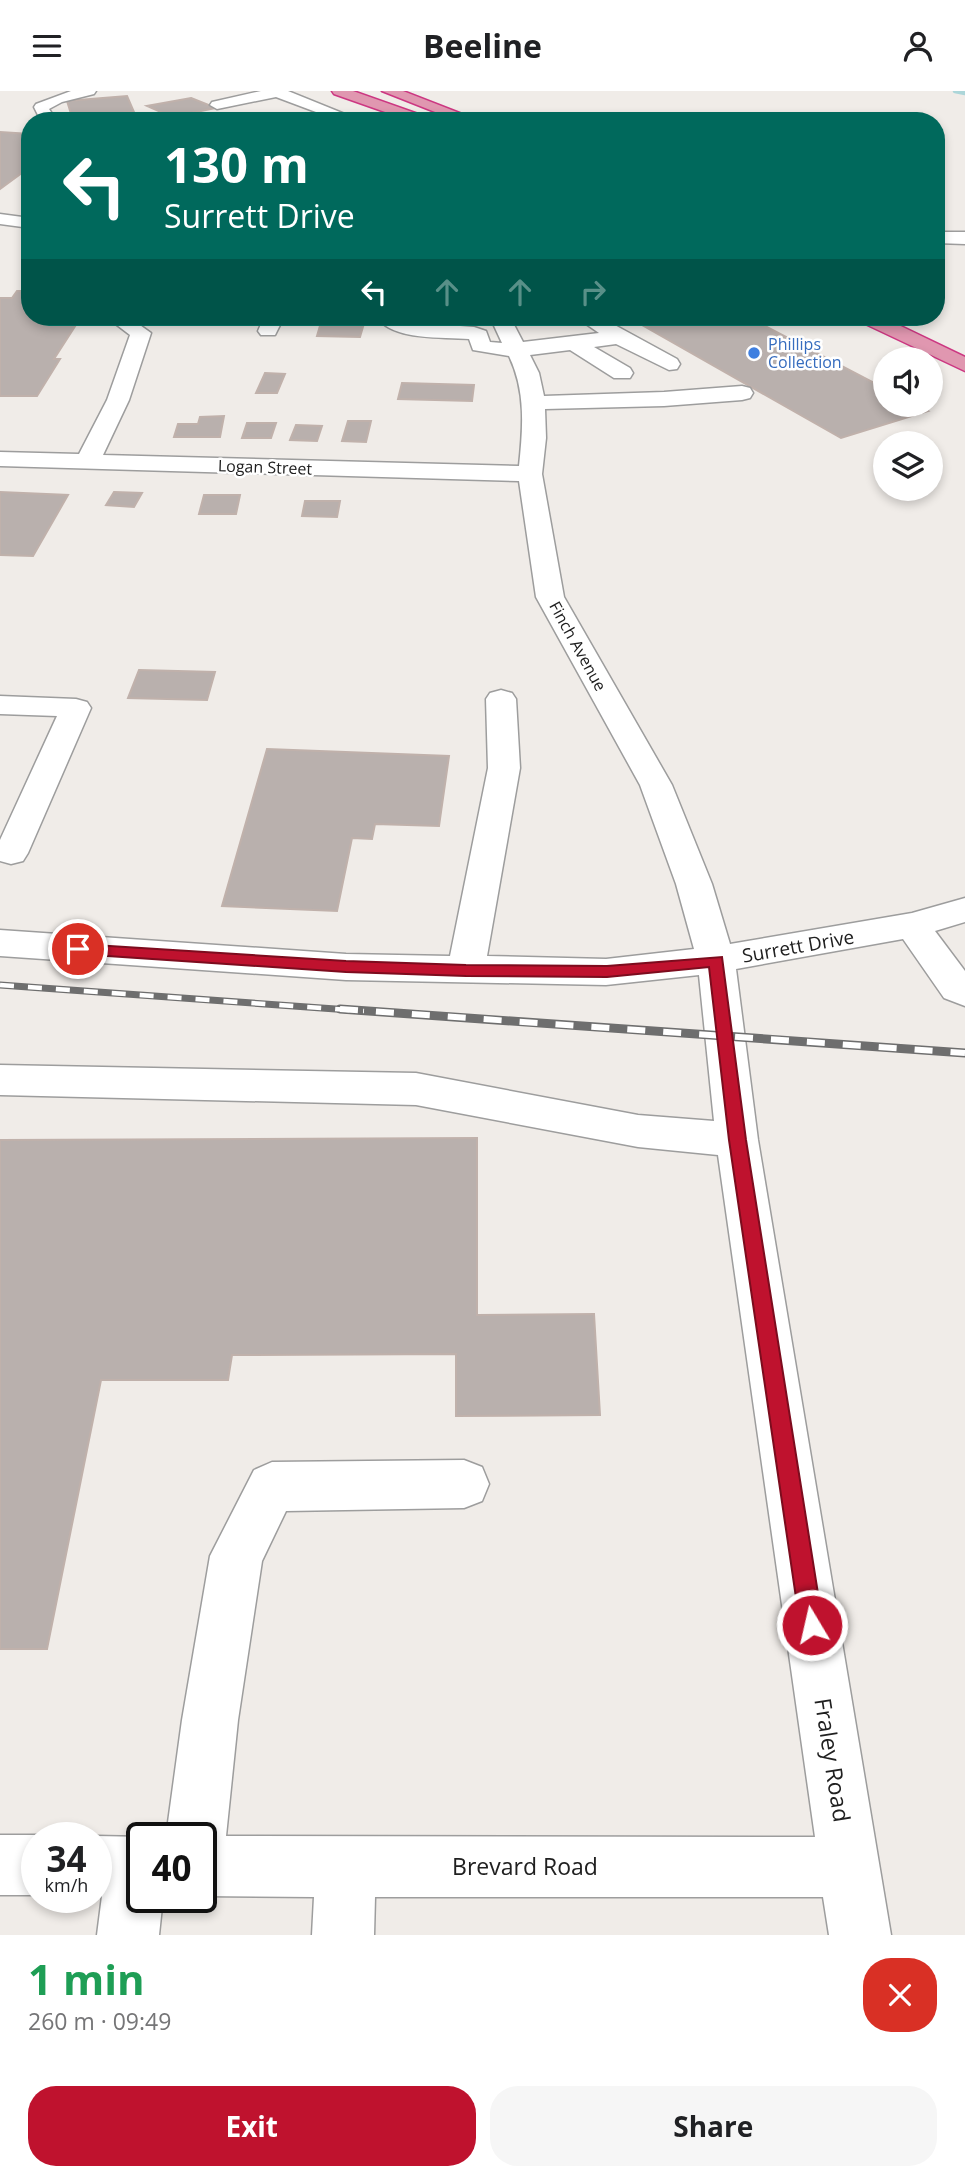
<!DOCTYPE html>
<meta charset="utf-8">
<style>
:root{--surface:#fff;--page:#f6f6f6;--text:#202124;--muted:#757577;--accent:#bf122e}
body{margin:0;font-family:"Open Sans",sans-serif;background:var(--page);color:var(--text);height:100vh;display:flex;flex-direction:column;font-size:26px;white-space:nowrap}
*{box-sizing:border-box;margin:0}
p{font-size:23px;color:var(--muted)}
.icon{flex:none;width:38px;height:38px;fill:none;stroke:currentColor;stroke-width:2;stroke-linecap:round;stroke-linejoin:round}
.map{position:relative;height:1844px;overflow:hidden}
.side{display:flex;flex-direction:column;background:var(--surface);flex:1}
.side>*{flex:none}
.hud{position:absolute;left:21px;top:21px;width:924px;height:214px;border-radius:28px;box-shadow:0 4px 10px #0003;background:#00695c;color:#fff;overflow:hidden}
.tools{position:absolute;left:873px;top:256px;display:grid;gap:14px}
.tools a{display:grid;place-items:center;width:70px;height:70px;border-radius:50%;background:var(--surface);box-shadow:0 4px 10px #0003;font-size:35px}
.speed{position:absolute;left:21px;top:1731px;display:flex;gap:14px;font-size:35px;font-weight:700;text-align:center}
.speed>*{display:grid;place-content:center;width:91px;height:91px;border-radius:50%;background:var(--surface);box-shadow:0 4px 10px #0003;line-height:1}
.speed small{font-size:18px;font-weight:400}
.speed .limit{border:4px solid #111;border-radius:10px;background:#fff;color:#111}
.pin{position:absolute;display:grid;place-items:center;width:60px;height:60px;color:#fff;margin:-30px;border:4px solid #fff;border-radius:50%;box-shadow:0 2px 7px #0007}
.me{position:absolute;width:77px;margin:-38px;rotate:351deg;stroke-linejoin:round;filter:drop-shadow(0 0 5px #0008)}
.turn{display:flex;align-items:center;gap:24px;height:147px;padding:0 28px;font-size:32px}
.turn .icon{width:91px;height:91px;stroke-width:2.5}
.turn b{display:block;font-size:49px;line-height:60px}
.lanes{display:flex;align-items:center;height:66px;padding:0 28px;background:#0003;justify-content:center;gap:35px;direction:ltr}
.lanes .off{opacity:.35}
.round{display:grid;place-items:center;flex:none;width:74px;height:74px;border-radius:28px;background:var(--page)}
.summary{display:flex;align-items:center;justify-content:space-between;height:119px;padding:0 28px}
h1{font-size:42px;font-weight:700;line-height:52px;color:#1e9e55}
.primary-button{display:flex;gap:14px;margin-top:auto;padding:14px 28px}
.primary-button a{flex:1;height:80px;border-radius:28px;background:var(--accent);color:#fff;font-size:28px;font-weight:700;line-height:80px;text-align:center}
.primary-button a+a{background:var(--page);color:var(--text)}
header{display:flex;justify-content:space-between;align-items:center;height:91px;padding:0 28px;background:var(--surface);font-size:32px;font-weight:700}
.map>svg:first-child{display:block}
</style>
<header><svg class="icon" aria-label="menu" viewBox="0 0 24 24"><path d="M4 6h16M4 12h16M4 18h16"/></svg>Beeline<svg class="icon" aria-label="person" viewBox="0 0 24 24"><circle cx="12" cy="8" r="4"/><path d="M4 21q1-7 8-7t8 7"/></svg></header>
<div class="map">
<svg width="965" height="1844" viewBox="0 0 965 1844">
<rect width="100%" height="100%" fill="#f0ece8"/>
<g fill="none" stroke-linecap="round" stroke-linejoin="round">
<path stroke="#acd6d9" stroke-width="4.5" d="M955,0L965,2"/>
</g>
<path fill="#b9b0ad" stroke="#c0b1ab" stroke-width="2" d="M127,5L134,21L72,26L67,10Z
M191,7L216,17L172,26L147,15Z
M0,41L30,43V76L0,98Z
M17,200H30V226H81L54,268H60L37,305H0V207H12Z
M628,226H748L886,298V313H915L928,320L841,347Z
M322,228L365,229L360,246L317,245Z
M265,282L285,283L277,302H256Z
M402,292L474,294L472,310L398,308Z
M224,325L220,346H174L178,333H198L200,326Z
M348,330H371L366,351L342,350Z
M247,332H276L271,347H242Z
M296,334L322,335L317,350L290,349Z
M0,401L68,404L33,465L0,464Z
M114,401L142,402L134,416L106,414Z
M204,404H240L236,423H199Z
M305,410H340L337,426L302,425Z
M139,579L215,581L207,609L128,607Z
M267,658L449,665L439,735L375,733L372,748L352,747L337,820L222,815Z
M477,1047V1224L594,1223L600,1324L456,1325V1263L232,1264L228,1289H101L47,1558H0V1049Z"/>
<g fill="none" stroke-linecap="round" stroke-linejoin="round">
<g stroke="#9d9d9d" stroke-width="3">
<path id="minor" d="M71,0H96L94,3L62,11L49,18L57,30H41L34,16L36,13Z
M261,0H288L362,30H340L276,6L217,18L210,14L212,11Z
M0,123L30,127V137L0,133Z
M936,141H965V153L936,152Z
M119,226L130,227L151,242L129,309L103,364L519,375C523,337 526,300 509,265L473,259L469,248C444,246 392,250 377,226H401L418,232L474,236L486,240L490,251L502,252L490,226H510L523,251L599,242L576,226H600L677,268L680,273L677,278L669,279L616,253L594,256L630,277L633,282L630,287H614L570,259L530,264L539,282L544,305L664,301L742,295L750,297L753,302L750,307L742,309L664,315L545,318L546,347L542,383L564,506L672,694L712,793L730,853L912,822L965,807V831L935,840L965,880V915L944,907L903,848L736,878L758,1049L891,1844H829L823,1806H375L374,1844H312L314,1806L201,1805V1746H166L182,1629L210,1465L254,1379L272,1371L464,1369L482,1376L489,1393L482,1410L464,1417L286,1420L262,1470L238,1629L226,1745L815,1746L718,1064L638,1056L416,1014L0,1004V974L416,982L638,1024L714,1030L699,884L606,894L346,889L0,865V839L346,863L450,865L488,677L486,608L490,602L501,599L512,602L516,608L520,677L487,865L606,868L694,858L676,793L640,694L536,506L519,390L0,375V361L79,363L107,309L130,244L113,231Z
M264,226H284L275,244H261L258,240Z
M0,605L76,608L87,611L91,617L28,762L23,770L11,773L0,770V749L57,625L0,623Z
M0,1744H37L44,1746H37V1804H0Z
M96,1745L146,1746H142V1806H163L159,1844H97L102,1805H96V1746H92Z"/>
</g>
<g stroke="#cc3782" stroke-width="3">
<path id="highway" d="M332,0H353L418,23L421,26L418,29H408L334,3Z
M382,0H403L480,30H458Z
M856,226H882L965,266V280L859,230Z"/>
</g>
<use href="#minor" fill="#fff" fill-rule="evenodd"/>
<use href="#highway" fill="#e097b0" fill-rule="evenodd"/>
<g stroke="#6e6e6e" stroke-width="7">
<path id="rail-far1" d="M0,894L364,920"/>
</g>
<g stroke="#6e6e6e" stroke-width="9">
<path id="rail" d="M340,918L965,962"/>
</g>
<use href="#rail-far1" stroke="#fff" stroke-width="4.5" stroke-dasharray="14" stroke-linecap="butt"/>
<use href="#rail" stroke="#fff" stroke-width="6" stroke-dasharray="18" stroke-linecap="butt"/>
</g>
<path fill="#bf122e" stroke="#7c0c1e" stroke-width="2" d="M78,853L346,870L466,874L607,875L722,866L746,1049L823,1534L820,1541L812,1545L804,1541L800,1534L729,1049L709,876L607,886L466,885L346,881L78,863L70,858Z"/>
<circle fill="#3f7fe0" stroke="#fff" stroke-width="2.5" cx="754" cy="262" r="7"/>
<g text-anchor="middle" stroke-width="5" stroke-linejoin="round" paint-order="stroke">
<g font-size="16" fill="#366cbe" stroke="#fff" text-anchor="start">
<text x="768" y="259">Phillips<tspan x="768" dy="18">Collection</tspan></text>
</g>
<g font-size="16" fill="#202020" stroke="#fff">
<text transform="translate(265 376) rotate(2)" y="6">Logan Street</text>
<text transform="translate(578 555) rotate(61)" y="6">Finch Avenue</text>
</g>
<g font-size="19" fill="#202020" stroke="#fff">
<text transform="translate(798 855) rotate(-10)" y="7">Surrett Drive</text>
</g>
<g font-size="23" fill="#202020" stroke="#fff">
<text transform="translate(832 1669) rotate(81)" y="8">Fraley Road</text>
<text x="525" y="1784">Brevard Road</text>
</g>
</g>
</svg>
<div class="tools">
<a><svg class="icon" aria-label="sound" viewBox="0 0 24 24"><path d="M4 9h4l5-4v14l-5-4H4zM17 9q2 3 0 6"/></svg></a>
<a><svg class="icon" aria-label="layers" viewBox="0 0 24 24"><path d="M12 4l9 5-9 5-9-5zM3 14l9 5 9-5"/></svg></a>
</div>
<div class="speed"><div>34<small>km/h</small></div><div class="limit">40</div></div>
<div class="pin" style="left:78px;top:858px;background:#d93025"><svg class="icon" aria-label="arrive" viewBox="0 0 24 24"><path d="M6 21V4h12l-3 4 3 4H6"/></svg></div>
<svg class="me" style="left:812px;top:1534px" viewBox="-20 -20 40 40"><circle r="17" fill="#bf122e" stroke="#fff" stroke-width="3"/><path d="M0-11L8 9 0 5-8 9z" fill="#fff"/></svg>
<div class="hud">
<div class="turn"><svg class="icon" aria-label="left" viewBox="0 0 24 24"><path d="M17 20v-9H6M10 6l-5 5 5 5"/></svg><div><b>130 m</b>Surrett Drive</div></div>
<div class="lanes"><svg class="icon" aria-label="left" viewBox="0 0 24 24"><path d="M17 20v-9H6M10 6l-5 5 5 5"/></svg><svg class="icon off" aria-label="ahead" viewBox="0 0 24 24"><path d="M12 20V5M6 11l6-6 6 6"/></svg><svg class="icon off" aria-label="ahead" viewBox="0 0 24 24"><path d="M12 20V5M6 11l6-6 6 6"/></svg><svg class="icon off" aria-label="right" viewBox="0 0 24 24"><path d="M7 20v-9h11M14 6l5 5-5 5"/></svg></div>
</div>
</div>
<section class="side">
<div class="summary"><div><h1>1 min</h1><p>260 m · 09:49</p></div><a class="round" style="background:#d93025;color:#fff"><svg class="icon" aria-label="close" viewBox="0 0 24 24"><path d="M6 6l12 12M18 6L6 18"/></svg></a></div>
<div class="primary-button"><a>Exit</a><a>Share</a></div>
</section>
